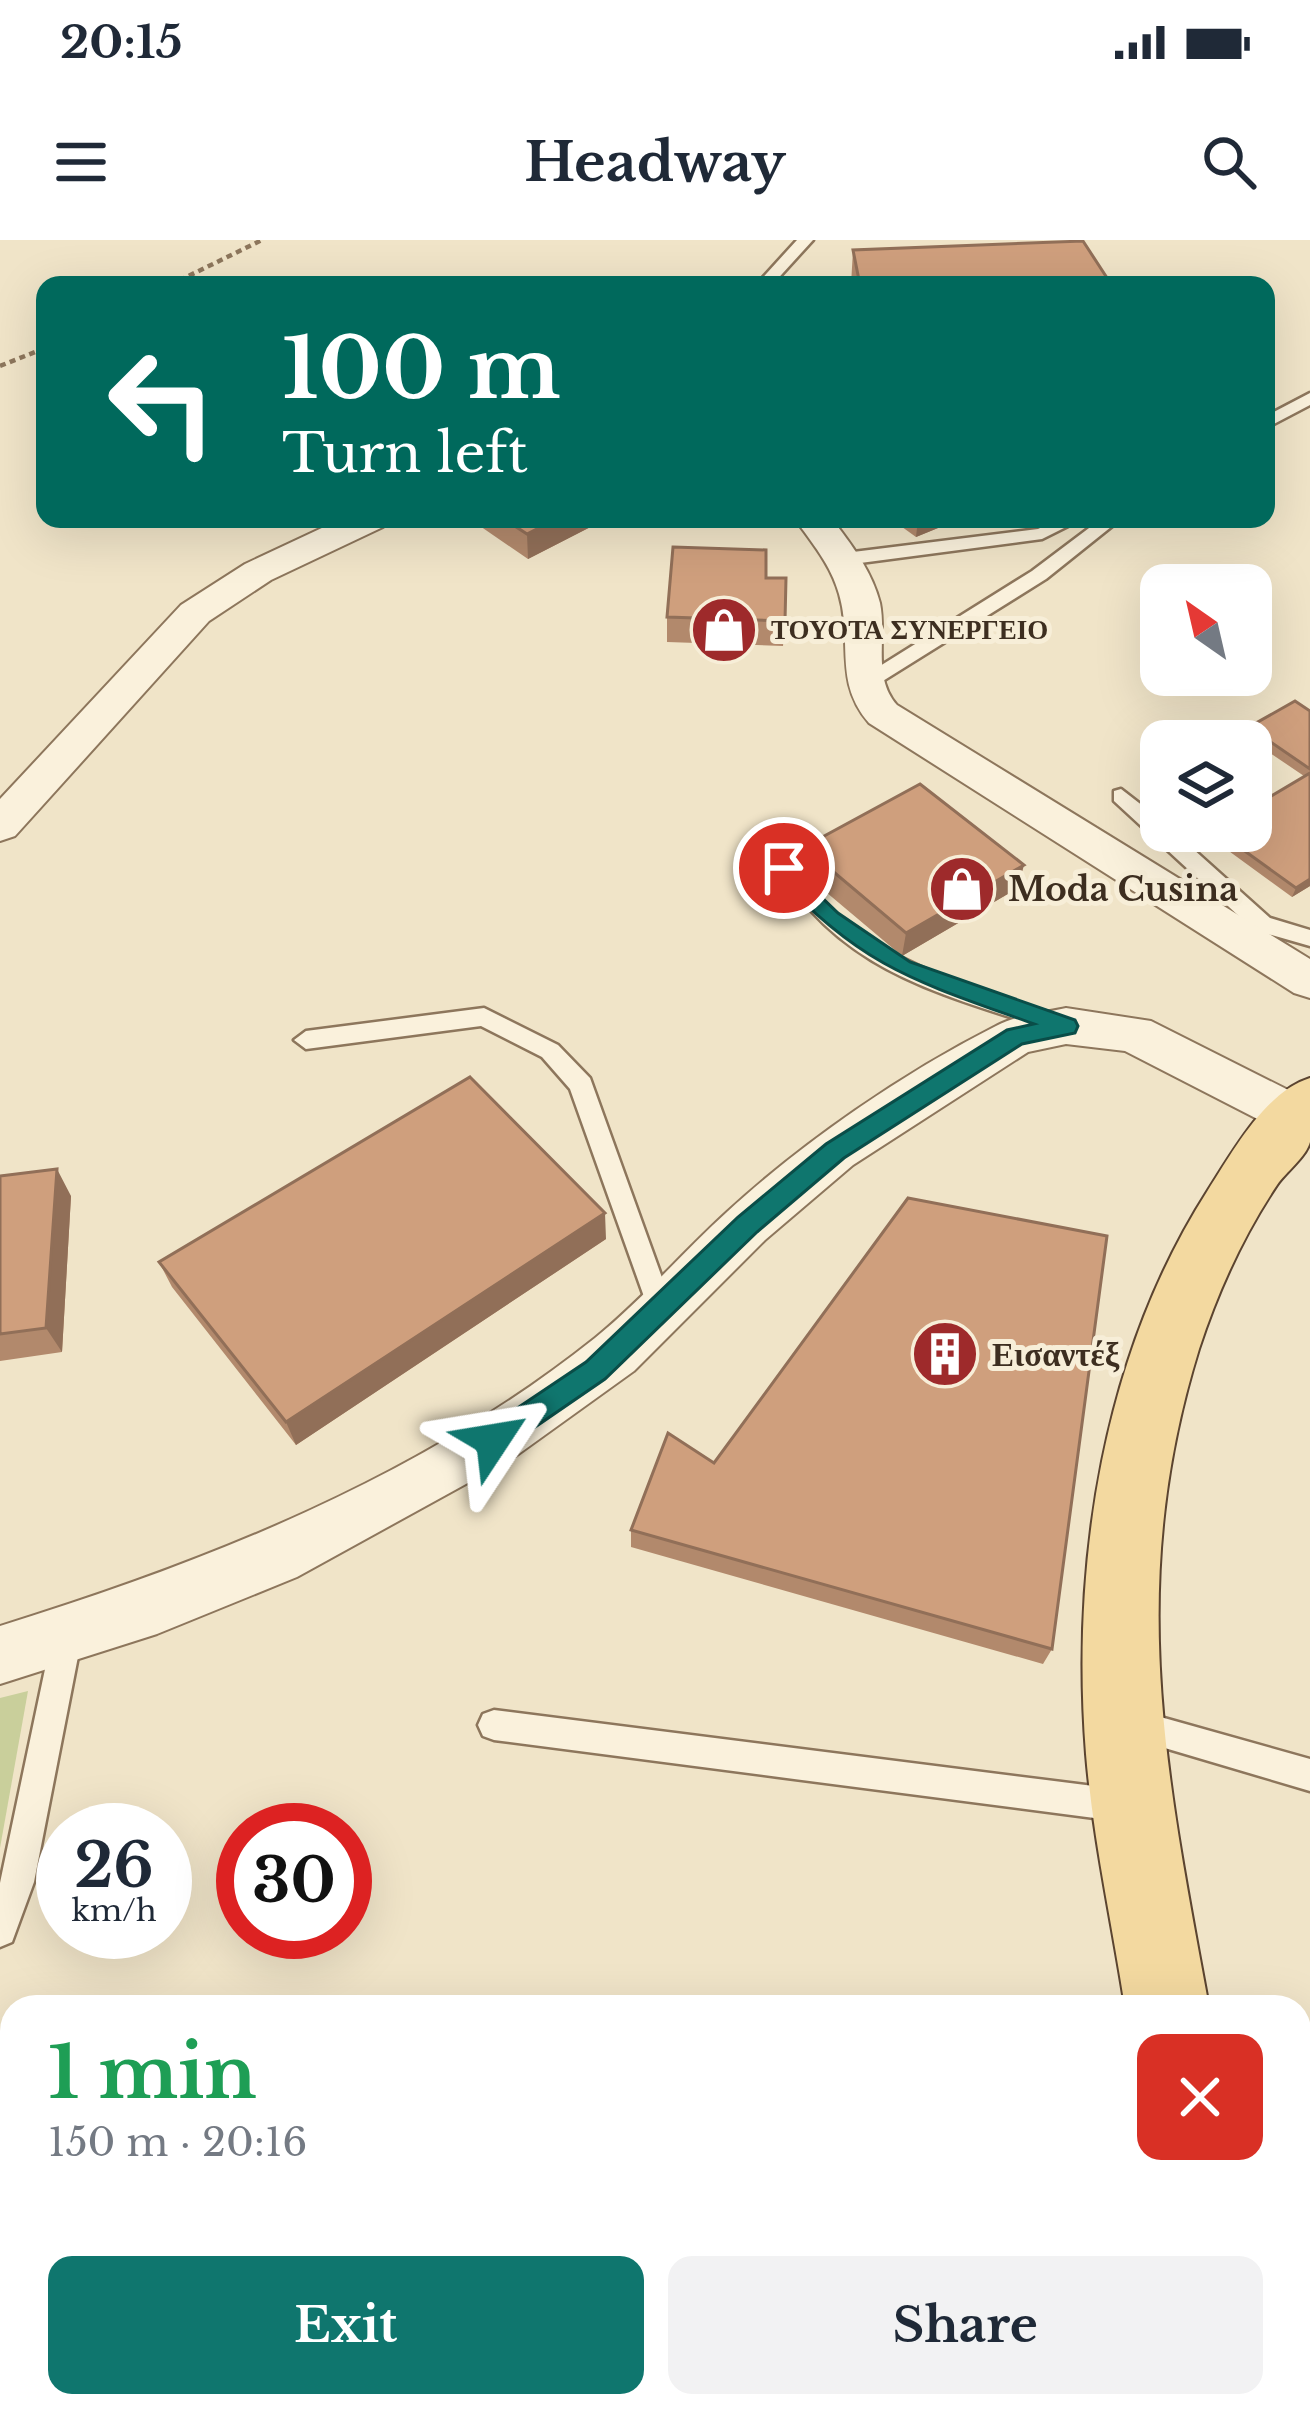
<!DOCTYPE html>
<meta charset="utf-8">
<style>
:root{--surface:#fff;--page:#f2f2f3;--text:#1f2937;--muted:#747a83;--accent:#0f766e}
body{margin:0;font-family:"Libre Baskerville",serif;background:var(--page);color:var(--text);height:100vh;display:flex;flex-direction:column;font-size:45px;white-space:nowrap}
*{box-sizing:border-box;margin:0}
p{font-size:39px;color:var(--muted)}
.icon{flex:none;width:66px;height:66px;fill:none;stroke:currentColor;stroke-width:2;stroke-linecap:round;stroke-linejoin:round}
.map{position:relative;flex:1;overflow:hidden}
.drawer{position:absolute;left:0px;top:1755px;width:1311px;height:423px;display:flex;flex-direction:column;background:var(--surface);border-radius:36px 36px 0 0;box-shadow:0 12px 48px #0002}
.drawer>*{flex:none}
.hud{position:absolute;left:36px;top:36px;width:1239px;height:252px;border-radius:24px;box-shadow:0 12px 48px #0002;background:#00695c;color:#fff;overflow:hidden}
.needle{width:78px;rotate:326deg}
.tools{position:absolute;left:1140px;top:324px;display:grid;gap:24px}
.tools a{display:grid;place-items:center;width:132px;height:132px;border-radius:24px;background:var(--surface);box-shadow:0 12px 48px #0002;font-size:60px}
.speed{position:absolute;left:36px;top:1563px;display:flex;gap:24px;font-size:60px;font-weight:700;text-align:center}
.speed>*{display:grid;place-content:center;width:156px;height:156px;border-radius:50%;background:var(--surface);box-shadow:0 12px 48px #0002;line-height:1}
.speed small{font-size:30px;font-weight:400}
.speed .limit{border:18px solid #d22;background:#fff;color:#111}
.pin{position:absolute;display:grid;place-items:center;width:102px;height:102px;color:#fff;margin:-51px;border:6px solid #fff;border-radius:50%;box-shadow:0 3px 12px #0007}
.me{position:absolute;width:132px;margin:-66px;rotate:57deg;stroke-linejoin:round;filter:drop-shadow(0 0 9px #0008)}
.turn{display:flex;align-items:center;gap:42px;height:252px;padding:0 48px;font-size:54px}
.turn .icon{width:156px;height:156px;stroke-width:2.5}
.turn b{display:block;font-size:84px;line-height:102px}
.round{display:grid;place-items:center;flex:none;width:126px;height:126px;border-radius:24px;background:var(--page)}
.summary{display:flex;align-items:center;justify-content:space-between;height:204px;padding:0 48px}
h1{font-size:72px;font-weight:700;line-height:90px;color:#1e9e55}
.cta{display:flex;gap:24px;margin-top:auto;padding:24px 48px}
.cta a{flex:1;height:138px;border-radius:24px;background:var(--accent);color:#fff;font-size:48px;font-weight:700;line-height:138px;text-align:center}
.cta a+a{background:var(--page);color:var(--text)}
.status{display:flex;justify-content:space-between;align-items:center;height:84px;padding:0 60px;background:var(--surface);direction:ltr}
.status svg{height:33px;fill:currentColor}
header{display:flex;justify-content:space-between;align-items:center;height:156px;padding:0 48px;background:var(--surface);font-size:54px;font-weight:700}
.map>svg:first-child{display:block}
</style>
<div class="status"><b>20:15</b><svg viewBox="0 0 49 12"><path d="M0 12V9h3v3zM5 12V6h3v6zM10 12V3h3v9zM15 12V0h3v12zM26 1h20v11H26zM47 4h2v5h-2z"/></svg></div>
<header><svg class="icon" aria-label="menu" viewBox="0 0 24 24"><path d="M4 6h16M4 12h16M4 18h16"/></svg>Headway<svg class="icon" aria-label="search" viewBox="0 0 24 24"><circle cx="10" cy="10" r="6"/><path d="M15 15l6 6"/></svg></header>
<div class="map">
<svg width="1310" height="2177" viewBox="0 0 1310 2177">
<rect width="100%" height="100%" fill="#f0e4c8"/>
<path fill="#c9cf9b" d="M28,1451L0,1608V1458Z"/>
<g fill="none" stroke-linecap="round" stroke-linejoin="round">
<g stroke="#8d765c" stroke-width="5">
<path id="service" d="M797,0H813L772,45H756Z
M1310,153V165L1266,188V176Z
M1059,279H1082L1042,299L845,325L836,319L845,313L1038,289Z
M1101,279H1121L1046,339L870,449H856V441L1032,331Z
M1121,549L1161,580V591H1173L1270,678L1310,690V706L1254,690L1114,561V551Z
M773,588L781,590C788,603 793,619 801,632C856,720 979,749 1070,779L1074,785L1070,791H1054C927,750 822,726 762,595Z
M484,768L558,805L590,838L674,1071L670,1079H652L570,849L542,817L481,786L306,809L294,800L306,791Z
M67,1382L78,1386L82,1396L34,1642L12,1702L0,1707V1643L52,1396L56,1386Z
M1132,1469L1310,1519V1551L1121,1495L1116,1484L1121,1473Z
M494,1470L1125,1550L1136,1555L1141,1566L1136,1577L1125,1582L494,1500L483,1496L478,1485L483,1474Z
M1310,1995V2033L1299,2035V1997Z"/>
</g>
<g stroke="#8d765c" stroke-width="4">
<path id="minor" d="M341,279H388L383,287L271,340L209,381L15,596L0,601V559L181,365L245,324Z
M795,279H832C851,304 872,331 880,363C887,397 872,437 897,465L1310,719V758L1294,753L869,483C833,441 853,402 839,354C831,325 812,303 795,279Z
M1066,768L1151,781L1310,861V891L1296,895L1279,890L1125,811L1066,804L1028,812L853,925L765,1000L634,1131L513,1218L297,1337L157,1394L0,1444V1386C210,1321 421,1237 595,1098C642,1060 682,1013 727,972C803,902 903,833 996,786C1016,775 1043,773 1066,768Z"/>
</g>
<g stroke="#5b4430" stroke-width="4">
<path id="primary" d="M1310,838C1310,857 1310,884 1310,902C1306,917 1286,932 1277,945C1243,996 1218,1051 1199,1109C1126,1344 1166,1534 1209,1767H1125C1112,1683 1093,1599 1086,1514C1071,1322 1103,1114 1208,950C1233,911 1265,852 1310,838Z
M1186,2166H1280L1283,2177H1187Z"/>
</g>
<path stroke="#8d765c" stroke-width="4.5" stroke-dasharray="6 4.5" stroke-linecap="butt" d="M170,45L262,0
M0,126L45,108"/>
<use href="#service" fill="#faf1dc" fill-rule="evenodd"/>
<use href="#minor" fill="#faf1dc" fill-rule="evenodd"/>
<use href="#primary" fill="#f3d9a0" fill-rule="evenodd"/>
</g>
<path fill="#b2896c" d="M853,10L1111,44L851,45Z
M477,279H606L528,319L477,284Z
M891,279H960L916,297Z
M766,338L785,381L783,406L667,402V377Z
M1310,471V646L1292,657L1211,598L1214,591H1251L1304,536L1245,496L1249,487Z
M804,607L1018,648L902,716L801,631Z
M0,936L71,956L62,1112L0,1121Z
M606,999L296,1205L172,1047L159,1022Z
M631,1290L1052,1409L1043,1424L631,1307Z"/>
<path fill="#916f58" d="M556,279H606L528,319L527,294Z
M918,279H960L916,297Z
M1024,625L1018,648L902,716L906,693Z
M1310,639V646L1292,657L1296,648Z
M57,929L71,956L62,1112L46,1088Z
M605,973L606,999L296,1205L286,1182Z"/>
<path fill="#cf9f7d" stroke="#916f58" stroke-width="3" d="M1083,1L1111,44L860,45L853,10Z
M504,279H556L527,294Z
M673,307L766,310V338H786L785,381L667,377Z
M1295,461L1310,471V529L1249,487Z
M1310,533V639L1296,648L1217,591H1251V568Z
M920,544L1024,625L906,693L804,607Z
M470,837L605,973L286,1182L159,1022Z
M57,929L46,1088L0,1094V936Z
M908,958L1107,996L1052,1409L631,1290L668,1193L714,1223Z
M199,2166H744L743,2177H196Z"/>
<path fill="#0f766e" stroke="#0a4d48" stroke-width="3" d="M784,621L838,673L910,722L1075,780L1078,786L1075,793L1022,804L844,918L757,992L605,1139L503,1209H483V1191L586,1122L738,977L826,904L1007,790L1034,784C918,742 862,728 776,634L772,628Z"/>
<defs>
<g id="shop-disc" transform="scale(3.45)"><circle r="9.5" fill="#9e2a2b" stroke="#f7eed8"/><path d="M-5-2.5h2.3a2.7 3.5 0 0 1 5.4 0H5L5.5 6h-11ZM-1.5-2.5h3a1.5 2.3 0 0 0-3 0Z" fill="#fff"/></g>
<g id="building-disc" transform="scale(3.45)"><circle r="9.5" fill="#9e2a2b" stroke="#f7eed8"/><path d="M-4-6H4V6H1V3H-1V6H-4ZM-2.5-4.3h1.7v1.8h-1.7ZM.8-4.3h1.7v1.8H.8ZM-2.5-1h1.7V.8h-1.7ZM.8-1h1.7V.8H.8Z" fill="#fff"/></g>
</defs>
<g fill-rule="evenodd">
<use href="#shop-disc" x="724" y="390"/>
<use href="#shop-disc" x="962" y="649"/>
<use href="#building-disc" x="945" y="1114"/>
</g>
<g text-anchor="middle" stroke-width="10" stroke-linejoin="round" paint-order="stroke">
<g font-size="27" font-weight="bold" fill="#3d2e20" stroke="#f7eed8" text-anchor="start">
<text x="771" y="399">ΤΟΥΟΤΑ ΣΥΝΕΡΓΕΙΟ</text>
</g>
<g font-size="33" font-weight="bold" fill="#3d2e20" stroke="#f7eed8" text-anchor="start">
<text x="1008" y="661">Moda Cusina</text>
<text x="992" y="1126">Εισαντέξ</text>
</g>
</g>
</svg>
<div class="tools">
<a><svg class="needle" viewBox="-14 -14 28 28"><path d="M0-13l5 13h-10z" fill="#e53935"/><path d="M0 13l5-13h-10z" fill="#747a83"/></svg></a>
<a><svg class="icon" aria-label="layers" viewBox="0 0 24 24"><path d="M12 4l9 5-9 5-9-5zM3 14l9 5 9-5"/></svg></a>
</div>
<div class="speed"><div>26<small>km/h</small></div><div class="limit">30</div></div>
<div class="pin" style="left:784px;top:628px;background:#d93025"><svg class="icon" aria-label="arrive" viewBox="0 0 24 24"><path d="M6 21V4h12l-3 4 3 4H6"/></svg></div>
<svg class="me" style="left:493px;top:1200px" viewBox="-20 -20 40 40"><path d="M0-17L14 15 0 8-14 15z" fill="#0f766e" stroke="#fff" stroke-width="4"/></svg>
<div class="hud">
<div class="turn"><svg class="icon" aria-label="left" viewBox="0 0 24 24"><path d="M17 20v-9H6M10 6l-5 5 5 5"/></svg><div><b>100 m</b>Turn left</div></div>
</div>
<section class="drawer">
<div class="summary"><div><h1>1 min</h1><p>150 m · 20:16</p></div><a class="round" style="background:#d93025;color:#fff"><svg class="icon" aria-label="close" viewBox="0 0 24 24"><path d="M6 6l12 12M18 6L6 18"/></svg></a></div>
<div class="cta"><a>Exit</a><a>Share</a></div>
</section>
</div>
